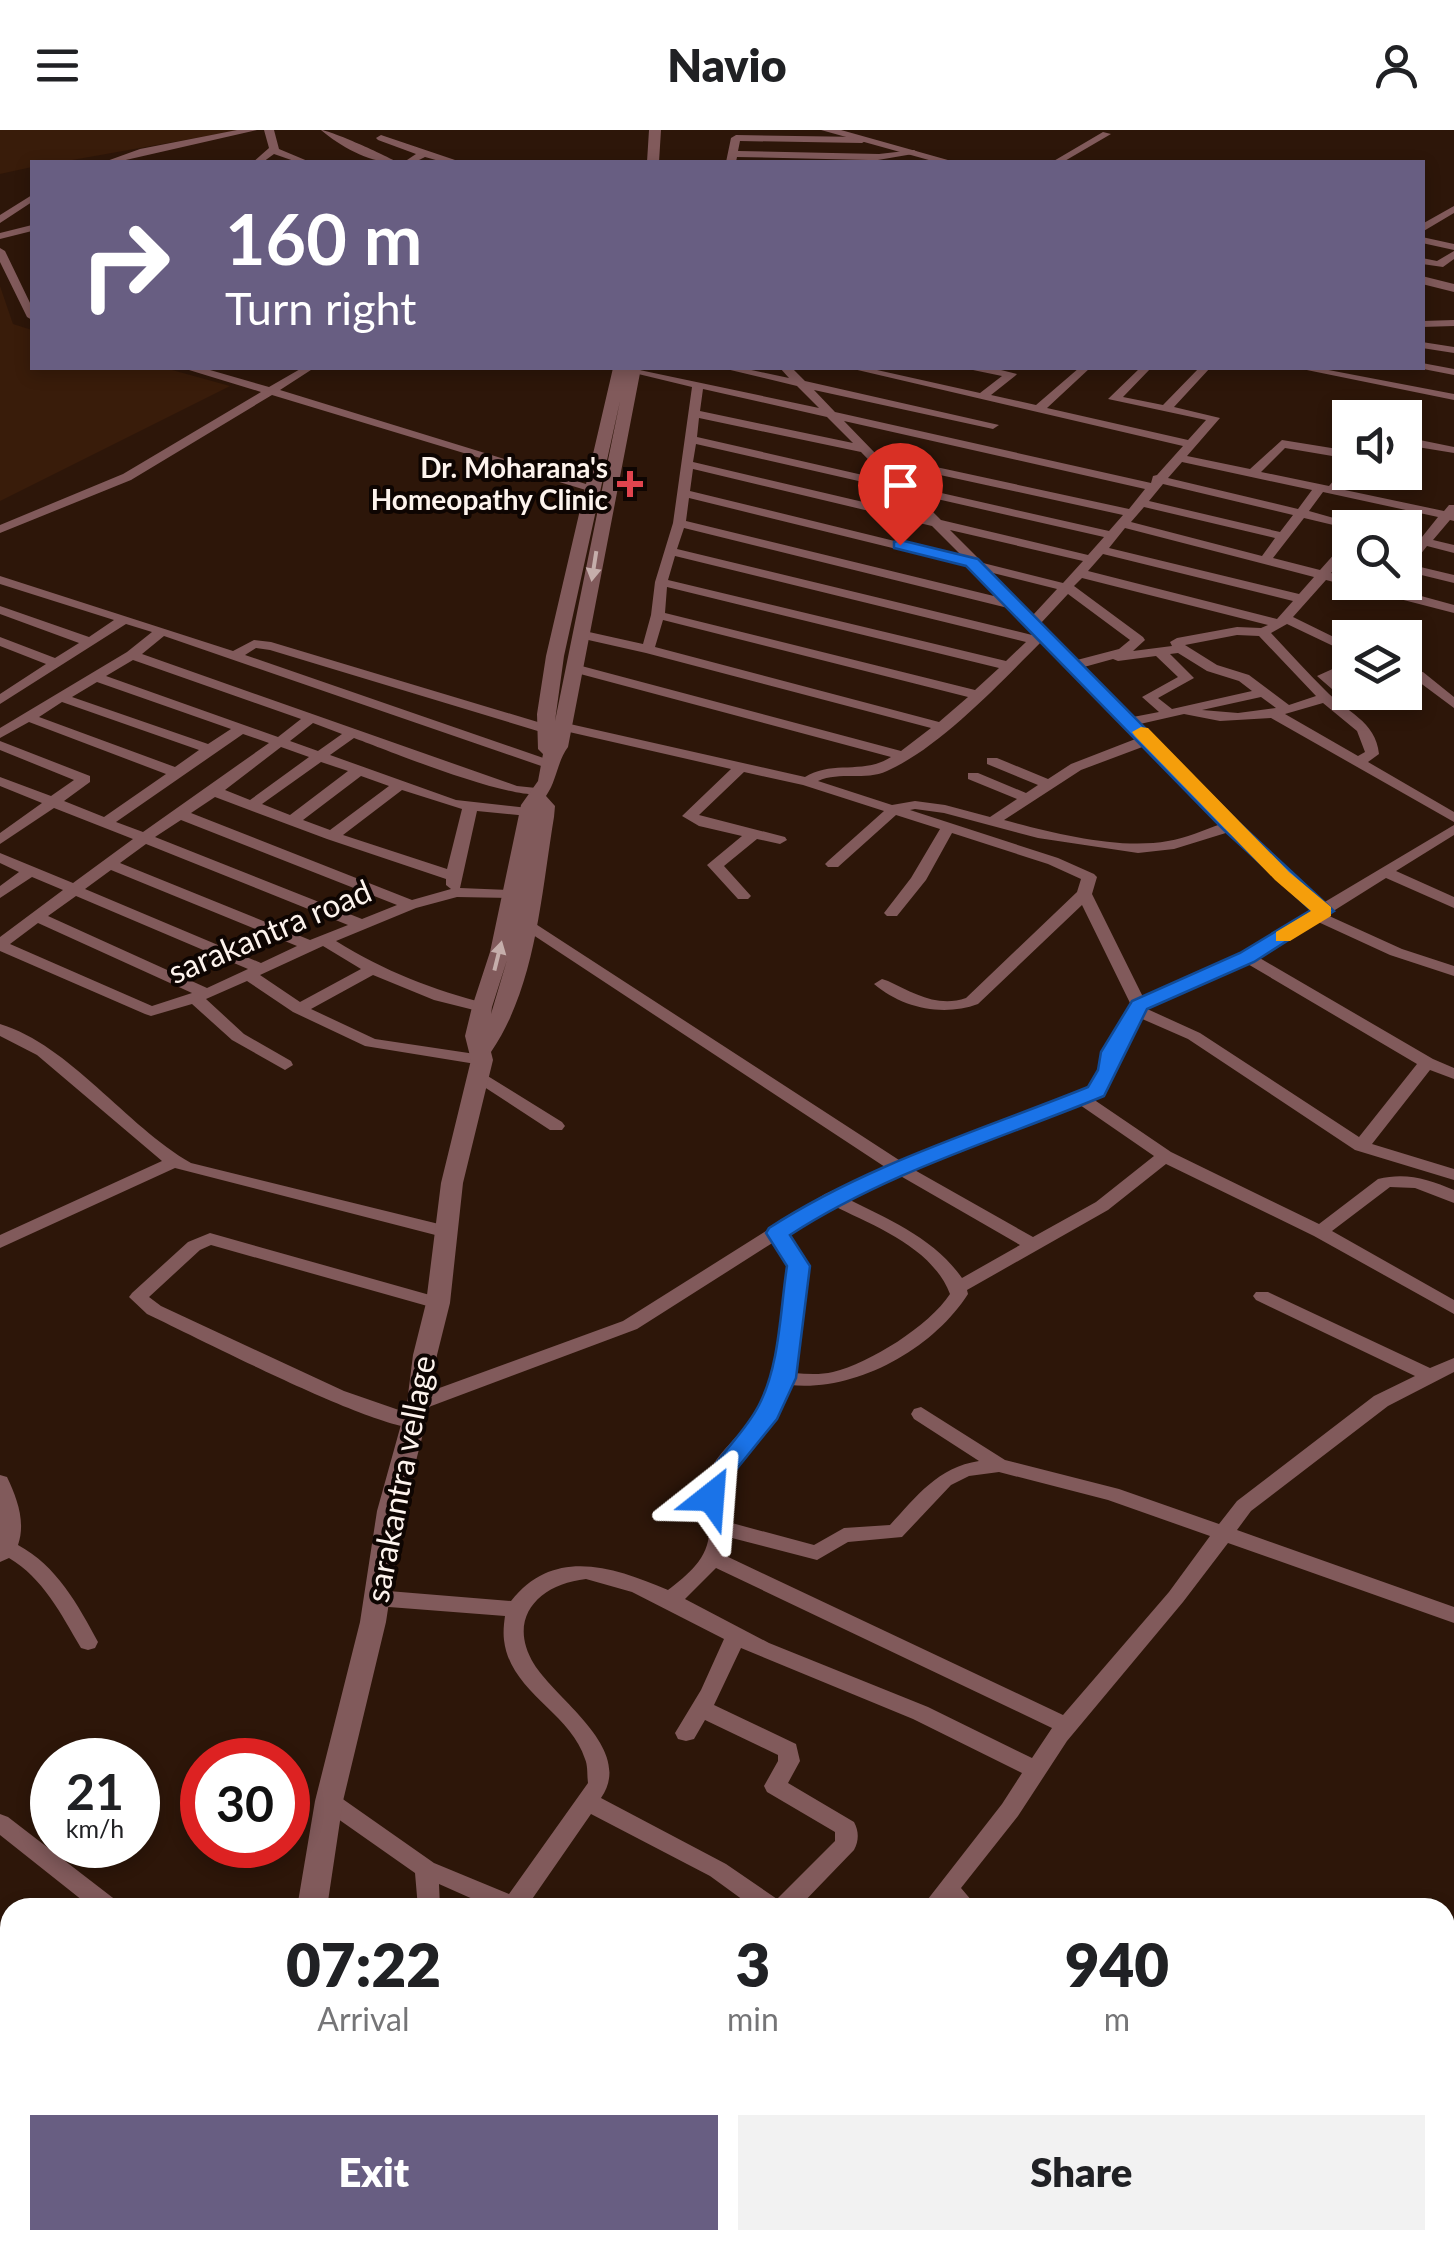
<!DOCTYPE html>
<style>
:root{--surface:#fff;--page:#f2f2f2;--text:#202124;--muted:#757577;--accent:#685e82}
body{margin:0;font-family:Lato,sans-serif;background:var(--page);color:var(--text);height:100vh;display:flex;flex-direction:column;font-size:38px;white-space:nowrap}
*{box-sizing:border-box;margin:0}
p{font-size:32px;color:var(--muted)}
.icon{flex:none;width:55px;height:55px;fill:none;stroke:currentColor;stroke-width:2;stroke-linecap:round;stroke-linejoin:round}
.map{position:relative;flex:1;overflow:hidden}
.panel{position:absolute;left:0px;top:1768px;width:1455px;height:352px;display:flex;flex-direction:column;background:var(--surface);border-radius:30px 30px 0 0;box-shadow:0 5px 15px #0003}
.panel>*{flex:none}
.guide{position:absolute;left:30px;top:30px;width:1395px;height:210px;border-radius:0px;box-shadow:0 5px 15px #0003;background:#685e82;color:#fff;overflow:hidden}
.fabs{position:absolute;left:1332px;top:270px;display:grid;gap:20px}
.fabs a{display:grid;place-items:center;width:90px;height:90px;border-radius:0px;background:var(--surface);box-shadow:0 5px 15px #0003;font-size:50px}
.speed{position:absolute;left:30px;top:1608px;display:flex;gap:20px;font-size:50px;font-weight:700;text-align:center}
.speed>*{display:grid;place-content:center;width:130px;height:130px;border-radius:50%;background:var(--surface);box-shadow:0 5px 15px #0003;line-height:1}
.speed small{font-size:25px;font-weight:400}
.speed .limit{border:15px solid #d22;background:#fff;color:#111}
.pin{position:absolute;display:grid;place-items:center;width:85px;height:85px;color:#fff;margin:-102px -42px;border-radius:50% 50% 50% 0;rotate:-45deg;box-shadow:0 0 10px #0007}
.pin .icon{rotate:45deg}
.me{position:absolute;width:110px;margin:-55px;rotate:28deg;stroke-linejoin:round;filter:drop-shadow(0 0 8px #0008)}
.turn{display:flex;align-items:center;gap:35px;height:210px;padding:0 30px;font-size:45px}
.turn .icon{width:130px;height:130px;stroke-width:2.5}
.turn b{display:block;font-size:70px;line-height:85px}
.eta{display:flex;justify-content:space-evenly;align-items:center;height:170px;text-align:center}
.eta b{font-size:60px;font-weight:800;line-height:70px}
.cta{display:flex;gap:20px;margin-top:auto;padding:20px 30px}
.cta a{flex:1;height:115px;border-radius:0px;background:var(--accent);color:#fff;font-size:40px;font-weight:800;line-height:115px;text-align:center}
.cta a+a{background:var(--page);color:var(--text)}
header{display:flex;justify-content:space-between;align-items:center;height:130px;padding:0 30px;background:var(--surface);font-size:45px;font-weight:800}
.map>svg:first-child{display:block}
</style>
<header><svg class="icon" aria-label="menu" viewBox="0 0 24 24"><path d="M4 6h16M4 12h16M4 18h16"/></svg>Navio<svg class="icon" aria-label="person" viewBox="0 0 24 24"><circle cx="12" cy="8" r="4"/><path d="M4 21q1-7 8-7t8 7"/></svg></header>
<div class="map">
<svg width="1454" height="2118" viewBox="0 0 1454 2118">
<rect width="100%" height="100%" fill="#2d1609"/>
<path fill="#391c0a" d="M0,0H241L61,32H32V37L0,44Z
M0,156L13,194L32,200V238H165L230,256L0,371Z"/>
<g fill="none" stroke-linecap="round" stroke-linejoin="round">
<path fill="#815a5b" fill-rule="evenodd" d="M237,0H257L117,32H104L140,19Z
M264,0H274L279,19L310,32H297L274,24L263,32H253L269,18Z
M321,0C330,0 387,26 397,32C371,34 341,17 321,0Z
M1103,2L1111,4L1063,32H1052Z
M381,5L455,30L457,32H443L425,27L415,32H404L416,24L378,10L376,8Z
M736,5L862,7L867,10L862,13L740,11L738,21L879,24L914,20L919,23L866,32L868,30L737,27L736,32H726L731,8Z
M32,65V72L0,93V85Z
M1454,76V83L1422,102V94Z
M32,95V101L0,109V103Z
M1422,107L1454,114V120L1422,113Z
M0,118L5,121L32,177V190L27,187L0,132Z
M1454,121V129L1443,137L1422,134V128L1437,131Z
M1454,190V196L1422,197V191Z
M1422,212L1454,217V223L1422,218Z
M1422,233L1454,239V245L1418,238H1422Z
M188,238H203L269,257L302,238H314L280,260L599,358L589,361L272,265L131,350L0,403V395L123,344L261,262L189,240Z
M630,238L819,278L797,256L722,238H742L789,248L780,238H792L805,251L999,295L993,299L814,260L835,282L1151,353L1153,346L1157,345L1183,316L849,238H868L980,263L1002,246L973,240L972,238H993L1017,244L1015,246L991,265L1036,275L1079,238H1090L1047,278L1188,310L1206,290L1108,269L1140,238H1151L1123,267L1163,275L1199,238H1210L1174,277L1220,288L1187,326L1250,339L1282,310L1350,321V329L1285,318L1261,342L1329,356L1346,336L1350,335V342H1354L1340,359L1444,381L1449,375H1454V391L1450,390L1433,410L1454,415V423L1427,416L1412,435L1454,445V453L1405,441V427L1416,414L1405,411V403L1422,407L1438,387L1323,362L1309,381L1369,398L1350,399L1304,388L1273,428L1320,440L1346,411L1350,410V422L1331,443L1350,448V452H1370L1454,475V483L1326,450L1293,487L1350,515V524L1287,494L1271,503C1289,522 1307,542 1325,560C1346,582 1376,591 1379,624L1368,632L1454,682V692L1271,588L1220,591L1184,584L1140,594L1236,693L1323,773L1454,695V705L1396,741L1454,767V778L1386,748L1327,785L1402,819L1454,836V846L1390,825L1316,791L1258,827L1433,929L1454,938V949L1430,940L1372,1014L1454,1039V1050L1355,1020L1188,909L1140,888L1120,922L1111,953L1093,969L1171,1022L1319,1094L1378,1049C1406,1042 1428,1049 1454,1060V1073L1415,1058L1390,1057L1332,1101L1454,1170V1184L1314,1106L1166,1034L1108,1080L967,1160L968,1164C933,1219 856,1262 790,1255L773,1290L738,1331L724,1353L723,1370L728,1392L814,1415L844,1398L890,1395C917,1366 938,1337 979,1331L914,1289L911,1284L914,1279L921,1277L1005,1330L1119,1359L1219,1394L1237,1371L1374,1266L1415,1246L1256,1170L1253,1166L1256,1162H1268L1430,1238L1454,1228V1242L1388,1276L1251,1381L1237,1400L1454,1477V1493L1228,1413L1183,1472L1067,1611L1018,1686L961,1758L978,1778H951L948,1774L946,1778H921L1002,1674L1022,1643L913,1589L741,1518L714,1575L796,1614L800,1631L788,1653L854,1692C859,1701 859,1711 854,1720L798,1778H754L710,1746L591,1684L528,1775L529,1778H493L439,1754L440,1778H418L415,1743L321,1677L318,1671L321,1665L329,1662L337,1665L434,1733L509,1764L588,1653C587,1645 588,1636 585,1629C570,1582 510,1562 504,1510C503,1502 504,1493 505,1486L376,1476L369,1473L366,1468L369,1463L376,1460L511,1471C554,1416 614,1437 668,1460C690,1443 714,1424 708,1392C706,1379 700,1367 704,1354C713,1324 742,1305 759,1280C777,1254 794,1170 789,1139C787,1130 779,1120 774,1112L637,1199L426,1278H412L409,1273L412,1268L623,1191L825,1064L885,1037L518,795L515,792L518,789H528L899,1030L1076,965L1095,951L1104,922L1131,875L1082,775L978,874C943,887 902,878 874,854L882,849L888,851C913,863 938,878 966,868L1077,762L1081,749L1048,734L952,703L926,750L897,786H887L884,783L911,748L940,699L896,685L838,737H828L825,734L828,731L884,681L803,655L744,642L699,685L785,707L787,710L780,714L757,709L724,736L751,766L748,769H738L707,735L742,706L699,696L682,686L731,639L556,599V593L561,592L805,647C832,630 863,645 891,627L569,541V535L574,534L901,621L931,598L646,523L575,507V501L580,500L643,514L651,485L655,452L673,393L692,257L630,242ZM703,259L827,287L853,313L700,281ZM699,288L861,322L889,351L697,307ZM844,291L1145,359L1129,379L876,324ZM696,314L898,360L923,386L693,332ZM1182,332L1312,360L1298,379L1168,348ZM885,333L1123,385L1109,401L906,355ZM693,339L932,396L964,428L690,361ZM1163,354L1293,385L1280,402L1149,371ZM915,364L1104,407L1088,425L941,390ZM689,368L974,438L1002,468L686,391ZM1144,377L1275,408L1262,426L1131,392ZM684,398L1012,479L1036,503L1032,505L677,419ZM1125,398L1314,447L1299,464L1109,418ZM950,400L1083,431L1063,453L983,433ZM1103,424L1293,471L1277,489L1088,441ZM675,426L1026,512L1006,531L668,450ZM993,443L1057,459L1033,485ZM1082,448L1268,495L1261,498L1237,497L1177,508L1170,512L1172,516L1133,521L1145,510L1143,507L1074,456ZM667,457L999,538L975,560L665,483ZM1068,464L1130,510L1119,519L1077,530L1041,493ZM663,490L968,567L939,592L655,517ZM1237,505L1259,506L1316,566L1289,575L1249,545L1217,535L1185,515ZM1043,510L1138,608L1071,634L1048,649L997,628H987V634L1038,655L1026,663L978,643H968V649L1017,669L990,687L945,675L915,671L892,675L818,651C840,641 865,651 887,641C941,617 1001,552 1043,510ZM1178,523L1207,541L1239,551L1252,561L1172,579L1158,568L1194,548L1170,524ZM1156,526L1178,547L1142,567L1159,582L1133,587L1084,537L1113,529L1118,531ZM1261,567L1276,578L1238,583L1202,580ZM1323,573L1357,601L1365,622L1358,626L1285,584ZM1145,616L1221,694C1204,700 1186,708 1168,711C1119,720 1053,703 1004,690L1081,640ZM915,679L944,683L1038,708L1138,723L1174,719L1229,702L1313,780L1241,824L1143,867L1092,764L1097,747L1094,744L1058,728L910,680ZM1246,833L1417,934L1359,1007L1200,903L1145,878ZM1080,975L1154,1026L1096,1072L1033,1107L911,1038ZM897,1044L1020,1115L962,1148C934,1108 888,1089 846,1068ZM832,1075C874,1096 932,1117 950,1164C929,1196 870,1233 833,1242C820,1245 807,1244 794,1243L803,1192L807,1136L787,1104ZM999,1342L1108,1370L1210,1406L1169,1462L1063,1585L724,1425L728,1407L817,1430L848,1412L902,1407L951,1355L969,1346ZM716,1438L1052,1598L1032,1628L928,1577L769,1513L685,1469ZM586,1449L632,1462L724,1509L701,1560L675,1603L678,1609L686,1611L694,1609L705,1590L778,1625V1631L764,1656L767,1662L835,1702V1711L777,1769L726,1734L601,1668C635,1619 557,1571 534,1534C506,1488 539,1454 586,1449Z
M1297,238H1318L1454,264V270Z
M1405,307L1454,317V323L1405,315Z
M0,446L233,521L254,510L271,512L551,596V602H541L270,520L256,518L245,525L555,632V638L550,639L164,506L142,524L517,656L546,659L548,662C525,677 387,620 354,608L330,625L456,670L528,678L535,682L528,686L477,681L460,758L509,760L514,762L517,765L514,768L457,767L416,778L336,811C384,841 433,860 488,874L490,877L488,880L482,882L434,870L373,845L311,879L375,909L482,925L488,926L490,930L488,934L482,935L365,916L293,882L247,851L206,869L244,904L291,931L293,935L285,940L232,910L192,874L151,886L145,884L0,821V807L63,760L32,747L0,768V756L19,742L0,733V723L73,753L133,709L54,678L0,714V703L42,673L0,656V647L51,666L74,650L0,620V611L90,646V652L64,671L104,687L166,644L29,592L0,608V598L127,522L152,502L126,494L0,574V564L46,534L0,516V507L55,528L79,513L0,484V476L89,507L114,490L0,454ZM133,530L301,589L278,607L106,546ZM97,552L231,599L208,614L72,567ZM62,572L199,620L175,637L39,587ZM313,593L342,604L318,621L290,611ZM243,604L269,613L143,702L116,692ZM281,617L309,627L250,670L225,660ZM321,632L348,641L290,685L262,674ZM361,646L389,656L330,700L303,690ZM402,660L462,679L447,739L343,705ZM215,667L327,709L446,749V755L451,759L412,770L191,683ZM181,690L397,775L362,789L155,707ZM146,714L348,795L310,810L120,733ZM111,740L297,816L261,833L85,759ZM76,766L248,839L207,858L48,786ZM38,793L192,863L152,876L10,814ZM323,816L361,839L300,872L260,845Z
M1337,537L1350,542V551L1334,547L1350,560V566H1340L1317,546Z
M1405,541L1423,542L1454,567V578L1415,549H1405Z
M0,894C71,916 125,995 191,1033L447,1096L456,1102L447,1108L175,1038L0,1118V1105L162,1031L37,925L0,906Z
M478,940L562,992L565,996L562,1000H550L472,949L470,945Z
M210,1103L444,1169L447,1173L444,1177L438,1179L211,1115L200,1120L149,1167L161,1176L344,1261L419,1287L422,1292L419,1297C385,1305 190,1204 147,1184L129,1167L132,1163L188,1112Z
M0,1345L7,1347C17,1368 26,1392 18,1415C57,1436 78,1475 98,1512L95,1518L88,1520L81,1518C61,1484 43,1448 9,1428L0,1432Z
M0,1684L8,1687L117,1771L120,1778H92L0,1705Z
M10,1953V1980L0,1985V1958Z
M430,2110H487L483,2118H434Z
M490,2110H516L520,2118H494Z
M656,2110H685L681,2118H652Z
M686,2110H720L724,2118H690Z
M1241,2110H1268L1264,2118H1237Z"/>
<path fill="#815a5b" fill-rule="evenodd" d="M649,0H661L659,32H647Z
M821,0H841L955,32H936Z
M1422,146L1454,154V162L1422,154Z
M613,238H641L568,617C557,632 557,650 546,666L555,676L554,687C541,765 536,856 491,922L493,930L463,1053L450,1173L437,1225L431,1273L403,1381L386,1492L343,1671L327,1778H297L315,1671L360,1492L377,1381L407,1273L413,1225L426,1173L441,1053L471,930L465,906L472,877L490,822L521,675L538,651L543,624L538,619L537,584L546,526ZM620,271L555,591L564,526ZM507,830L491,884L492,877Z
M214,2110H248L245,2118H211Z"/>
</g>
<defs><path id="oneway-solid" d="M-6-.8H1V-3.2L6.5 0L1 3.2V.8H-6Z" transform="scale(2.5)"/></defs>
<g fill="#c5aeab">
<use href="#oneway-solid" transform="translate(594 436) rotate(99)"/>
<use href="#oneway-solid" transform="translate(498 826) rotate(-76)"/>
</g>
<path fill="#1a73e8" stroke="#114b97" stroke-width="2.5" d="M900,410L978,429L1238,692L1334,781L1254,832L1147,879L1104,966C997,1010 887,1042 790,1105L810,1136L796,1248L777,1289L731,1346L720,1374H702L698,1367C712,1327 741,1310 759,1275C780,1234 780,1181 787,1136L766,1103L769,1098C868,1034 979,1001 1088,957L1098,940L1101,922L1132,871L1240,823L1311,780L1224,700L966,436L894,418V412Z"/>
<path fill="#f59e0b" d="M1141,597L1148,598L1289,742L1331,777V786L1290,811H1276V802L1311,781L1275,750L1135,606L1132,602Z"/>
<path fill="#e0444e" stroke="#0e0502" stroke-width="4" d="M625 339h10v10h10v10h-10v10h-10v-10h-10v-10h10z"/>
<g text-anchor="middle" stroke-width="8" stroke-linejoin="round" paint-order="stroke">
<g font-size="28" font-weight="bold" fill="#fdf3ed" stroke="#0e0502" text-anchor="end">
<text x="608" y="348">Dr. Moharana's<tspan x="608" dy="32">Homeopathy Clinic</tspan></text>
</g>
<g font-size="32" fill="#fdf3ed" stroke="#0e0502">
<text transform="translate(270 802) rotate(-23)" y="11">sarakantra road</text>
<text transform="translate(401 1349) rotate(-79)" y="11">sarakantra vellage</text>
</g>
</g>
</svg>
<div class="fabs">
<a><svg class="icon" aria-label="sound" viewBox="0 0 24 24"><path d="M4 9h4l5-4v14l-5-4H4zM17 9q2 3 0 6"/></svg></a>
<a><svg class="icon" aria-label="search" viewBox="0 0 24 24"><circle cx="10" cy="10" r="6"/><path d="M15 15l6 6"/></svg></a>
<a><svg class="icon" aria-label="layers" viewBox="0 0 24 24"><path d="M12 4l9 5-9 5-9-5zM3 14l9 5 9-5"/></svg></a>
</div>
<div class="speed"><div>21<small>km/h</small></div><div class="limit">30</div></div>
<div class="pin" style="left:900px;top:415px;background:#d93025"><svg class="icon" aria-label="arrive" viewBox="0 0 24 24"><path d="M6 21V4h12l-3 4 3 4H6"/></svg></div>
<svg class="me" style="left:711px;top:1367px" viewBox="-20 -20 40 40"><path d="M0-17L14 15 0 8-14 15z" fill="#1a73e8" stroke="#fff" stroke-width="4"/></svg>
<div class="guide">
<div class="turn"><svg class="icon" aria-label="right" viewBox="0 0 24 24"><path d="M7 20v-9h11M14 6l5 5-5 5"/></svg><div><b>160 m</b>Turn right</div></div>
</div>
<section class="panel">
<div class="eta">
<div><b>07:22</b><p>Arrival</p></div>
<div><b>3</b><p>min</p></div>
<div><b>940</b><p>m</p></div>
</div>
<div class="cta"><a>Exit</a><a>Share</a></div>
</section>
</div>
